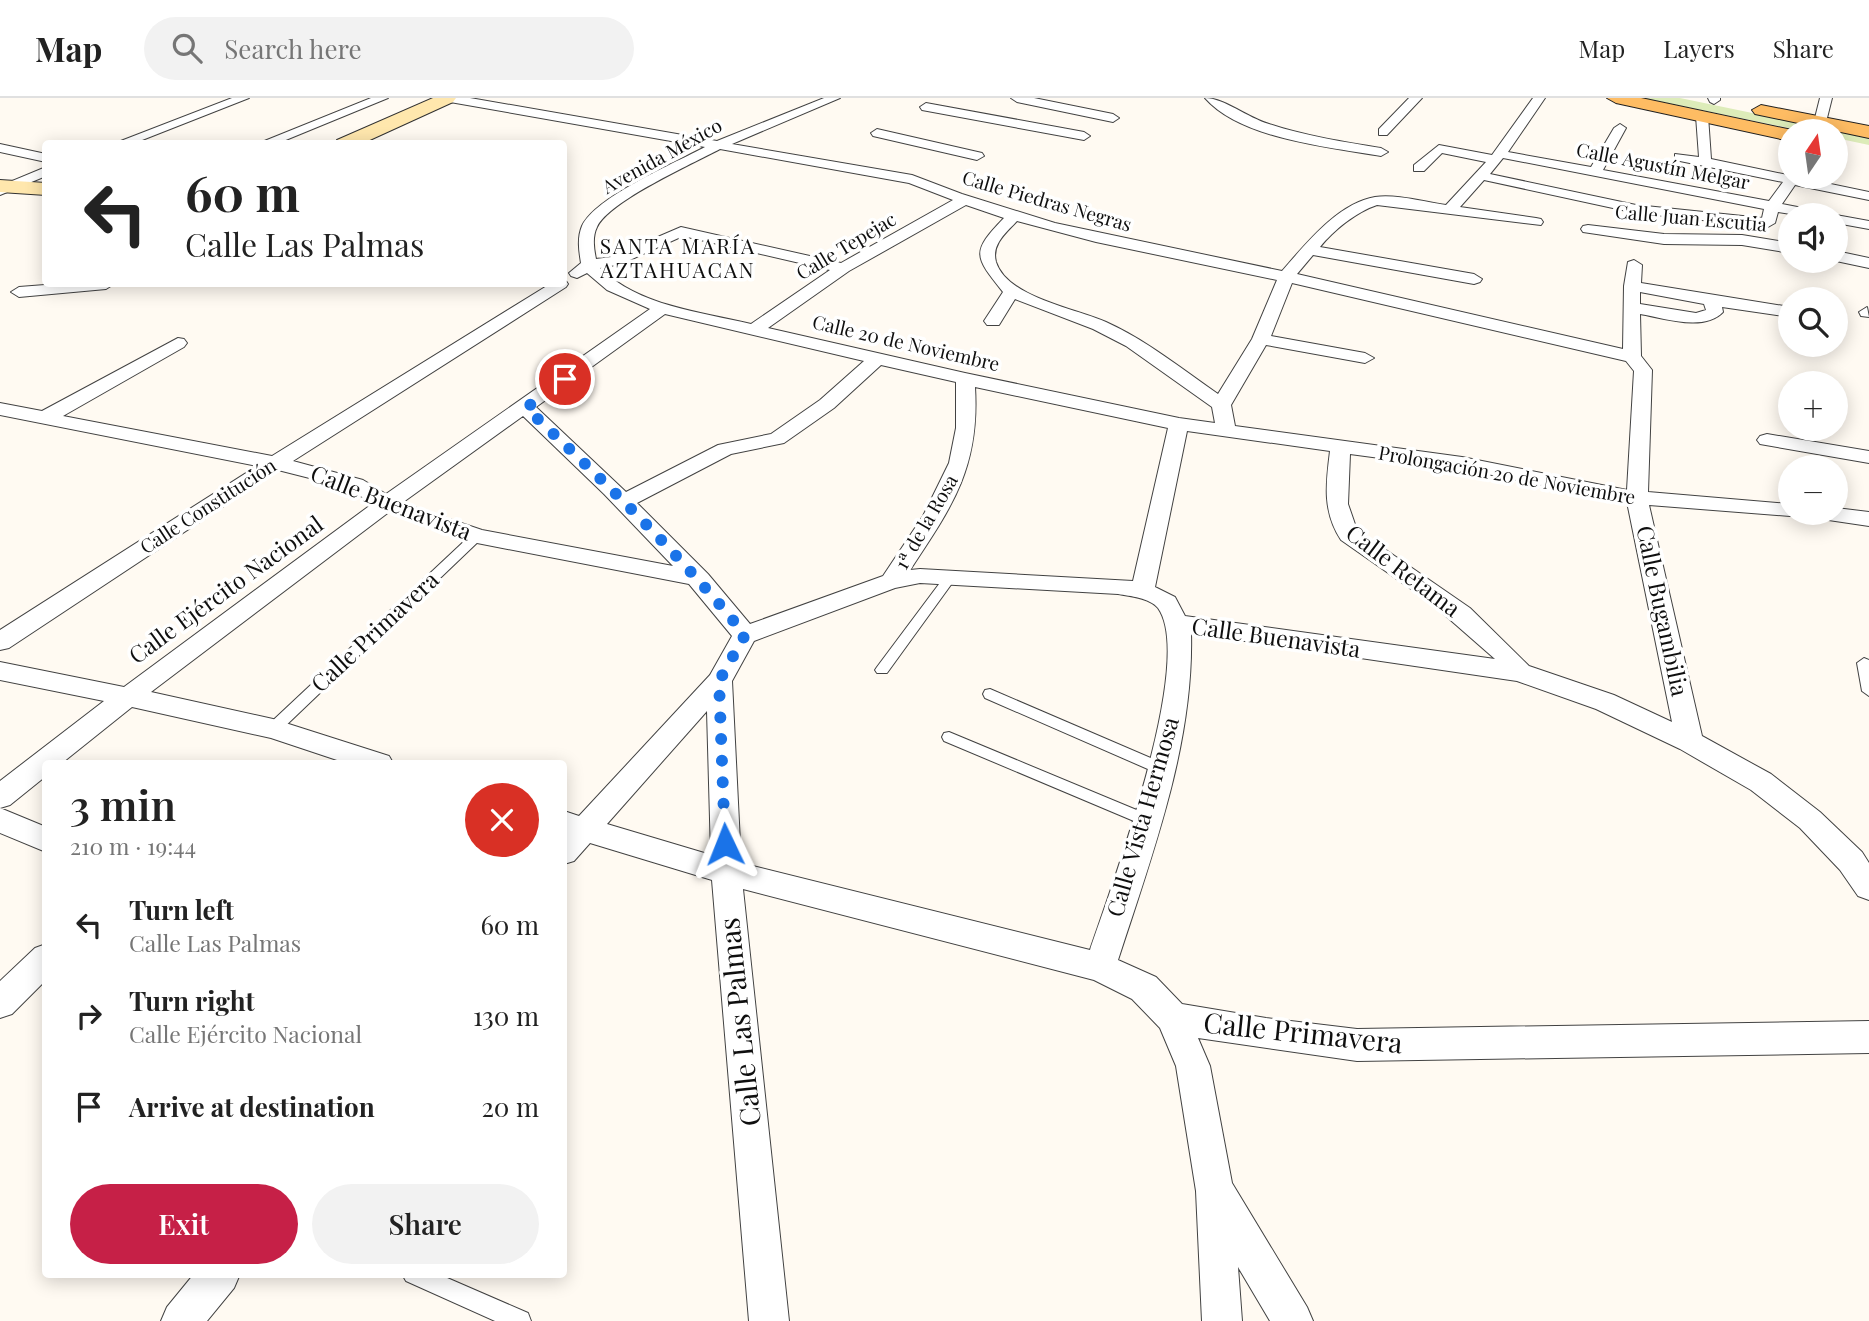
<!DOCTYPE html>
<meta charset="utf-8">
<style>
:root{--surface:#fff;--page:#f2f2f2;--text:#222;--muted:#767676;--line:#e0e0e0;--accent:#c62047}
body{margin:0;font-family:"Playfair Display",serif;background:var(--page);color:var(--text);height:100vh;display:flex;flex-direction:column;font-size:26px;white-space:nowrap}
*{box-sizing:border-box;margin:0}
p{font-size:23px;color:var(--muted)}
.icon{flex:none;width:38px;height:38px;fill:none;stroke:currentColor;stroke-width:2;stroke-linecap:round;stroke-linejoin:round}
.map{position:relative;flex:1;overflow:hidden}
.panel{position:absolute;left:42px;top:662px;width:525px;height:518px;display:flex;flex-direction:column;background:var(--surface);border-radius:7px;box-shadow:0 4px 18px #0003}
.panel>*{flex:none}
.hud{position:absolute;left:42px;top:42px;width:525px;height:147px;border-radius:7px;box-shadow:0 4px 18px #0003;background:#fff;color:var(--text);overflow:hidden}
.needle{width:46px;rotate:13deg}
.buttons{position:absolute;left:1778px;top:21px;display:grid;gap:14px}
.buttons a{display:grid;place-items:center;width:70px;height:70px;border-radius:50%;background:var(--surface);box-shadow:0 4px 18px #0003;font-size:35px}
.pin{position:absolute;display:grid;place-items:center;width:60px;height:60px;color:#fff;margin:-30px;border:4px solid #fff;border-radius:50%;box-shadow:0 2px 7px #0007}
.me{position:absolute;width:77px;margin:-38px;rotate:358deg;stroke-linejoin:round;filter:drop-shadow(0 0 5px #0008)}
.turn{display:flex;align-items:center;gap:24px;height:147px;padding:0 28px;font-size:32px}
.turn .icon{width:91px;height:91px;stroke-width:2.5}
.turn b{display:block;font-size:49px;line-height:60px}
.round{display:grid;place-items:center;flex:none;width:74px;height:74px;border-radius:37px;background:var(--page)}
.headline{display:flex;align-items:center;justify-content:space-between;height:119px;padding:0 28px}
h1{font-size:42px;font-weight:600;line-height:52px}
.action{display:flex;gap:14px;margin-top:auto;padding:14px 28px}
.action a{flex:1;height:80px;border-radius:42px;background:var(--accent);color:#fff;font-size:28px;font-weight:600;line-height:80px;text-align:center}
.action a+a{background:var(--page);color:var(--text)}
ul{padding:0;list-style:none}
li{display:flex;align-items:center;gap:21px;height:91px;padding:0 28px}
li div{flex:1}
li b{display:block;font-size:26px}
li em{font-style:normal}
header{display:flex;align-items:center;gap:42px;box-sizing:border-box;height:98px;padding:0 35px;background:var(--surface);border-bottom:2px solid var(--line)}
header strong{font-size:33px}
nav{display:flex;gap:38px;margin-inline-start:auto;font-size:24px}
.search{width:490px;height:63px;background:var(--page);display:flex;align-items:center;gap:18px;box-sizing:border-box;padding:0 24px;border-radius:38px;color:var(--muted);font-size:26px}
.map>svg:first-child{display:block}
</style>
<header>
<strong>Map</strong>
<div class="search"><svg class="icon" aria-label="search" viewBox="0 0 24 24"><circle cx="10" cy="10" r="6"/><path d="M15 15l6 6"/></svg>Search here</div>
<nav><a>Map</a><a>Layers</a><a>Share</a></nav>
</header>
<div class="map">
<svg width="1869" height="1223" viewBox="0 0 1869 1223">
<rect width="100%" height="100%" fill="#fffaf2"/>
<path fill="#ddecb9" d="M1643,0H1680L1869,39V47L1836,40V33H1803Z"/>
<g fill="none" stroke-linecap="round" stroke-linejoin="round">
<g stroke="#424242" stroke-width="2">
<path id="lane" d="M477,434L483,438L481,441L278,635H268L266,631L268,627L473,435Z
M952,473L958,477L887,575H877L875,572L877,569L948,474Z
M1864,560L1869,562V598L1862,593L1857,565Z
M990,591L1167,667L1169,671L1167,675H1157L985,600L983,596L985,592Z
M949,634L1151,718L1154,722L1151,726L1146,728L1141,726L944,643L942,639L944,635Z
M402,1176H438L528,1215L531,1223H495L406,1183Z"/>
</g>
<g stroke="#424242" stroke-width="2">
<path id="street" d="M232,0H249L132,46H113Z
M371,0H388L276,46H257Z
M444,0H470L717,43L824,0H840L732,46L912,77L962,96L1055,125L1282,173C1305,147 1338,105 1375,99C1397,96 1424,104 1446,107L1486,64L1442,55L1424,73H1414V67L1439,47L1492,57L1533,0H1545L1508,54L1591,69L1614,30L1620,26L1626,30L1603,72L1769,103L1783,84L1675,62V56L1699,59L1696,18L1702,14L1708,18L1711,61L1869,94V102L1795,87L1782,106L1823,114L1825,117H1797L1778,114L1775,125L1768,129L1636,115L1484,82L1460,109L1536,120L1541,121L1543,124L1541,127L1377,107C1356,114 1334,132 1320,149L1474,176L1482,181L1480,184L1474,186L1313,157L1297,176L1623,251L1624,188L1628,164L1634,162L1642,167L1641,185L1790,209V219L1722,209L1723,214C1704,234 1664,220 1640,216L1641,258L1652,272L1648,394L1790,406V415H1799L1798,417L1790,418L1649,407L1702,638L1771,676L1820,714L1862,754L1869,765V802L1858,798L1840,772L1800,730L1751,692L1680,651L1596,611L1517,583L1191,535C1194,646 1152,757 1118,862L1156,879L1182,906L1266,920L1357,931L1869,923V955L1357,963L1198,940L1210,968L1232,1085L1307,1209L1313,1223H1270L1238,1169L1242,1223H1202L1196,1093L1176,968L1160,930L1132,901L1094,882L743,791L789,1223H749L712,782L590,745L574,763L564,766V713L579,718L710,577L732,538L689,486L477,445L389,414L151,594L273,621L389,658L393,665H346L271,640L132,609L62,665H46V678L10,707L0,710V683L104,603L0,582V564L124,589L372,406L349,390L278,372L9,550L0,552V532L257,368L0,317V305L42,313L178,240L184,241L187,245L184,249L63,318L272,358L550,186H564L566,183L568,186L566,189L293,363L363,382L386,396L650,211L607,192L587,175L577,180L571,178L569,175L581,165C579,153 577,140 582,128C595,99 677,64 705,49L450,4ZM720,51L909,85L953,102L841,165L681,129L611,159L596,161C594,151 592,139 597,129C609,103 692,66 720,51ZM1503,60L1764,111L1762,120L1636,107L1490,76ZM966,107L1004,120C971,154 974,158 1003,194L984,223L987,227H999L1015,201L1093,231L1126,248L1212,309L1215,325L1179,320L965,275L768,230L849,173ZM1017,123L1096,144L1277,182L1252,241L1218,296C1182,271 1146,242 1106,224C1074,210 1007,199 996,164C991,146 1007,134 1017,123ZM683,138L830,172L751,226C701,214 638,208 600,170L621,166ZM1292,185L1626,263L1634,273L1627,392L1462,359L1235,328L1231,307L1266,247L1365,265L1374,260L1365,255L1271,238ZM1640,194L1704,206L1706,212L1696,215L1640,206ZM665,216L864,263L820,302L771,336L718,347L626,394L536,309ZM881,267L956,284V330L949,365L923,418L883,478L750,526L708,476L637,405L731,356L784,345L834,310ZM975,289L1168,330L1133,483L920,471L910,472C952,409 980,369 975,289ZM523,318L604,396L673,468L482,432L402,405ZM1187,333L1330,353C1326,385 1322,413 1341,442L1431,505L1495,561L1185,518L1175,499L1155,489ZM1350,356L1462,371L1627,404L1672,624L1614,597L1529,568L1470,510L1357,432L1348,406ZM920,485L1118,496C1130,498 1150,500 1158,510C1196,563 1111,790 1090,852L741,765L732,583L754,543L895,490ZM707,613L711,757L607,726Z
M1011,0H1034L1113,16L1119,20L1113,24L1017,4Z
M1205,0C1224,0 1248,20 1269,26C1305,38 1344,44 1381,50L1388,54L1381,58C1329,49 1241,41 1205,0Z
M1409,0H1422L1387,37H1379V31Z
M1708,0H1720V2L1714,6L1710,4Z
M1820,0H1832L1826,24L1820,28L1814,24Z
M926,5L1084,34L1090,38L1084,42L922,12L920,9Z
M877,31L982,55L984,58L977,62L873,38L871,35Z
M0,46L46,56V64L0,54Z
M46,69V78L0,97V88Z
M1833,117H1836L1869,123V131L1836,125V117Z
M1588,127L1664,136L1742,137L1790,145V155L1742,147L1664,146L1583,134L1581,131L1583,128Z
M1836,153L1869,160V170L1836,163Z
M58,186H114L106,191L19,199L11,194L19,189Z
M1867,209L1869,219L1861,218L1859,214Z
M1767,336L1869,353V365L1760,346L1757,342L1760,338Z
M1836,410L1869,414V428L1815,420L1812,415H1836Z
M0,710L46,729V754L0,735Z
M46,846V882L12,916L0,920V883L35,850Z
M194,1176H240L234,1190L207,1223H161L167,1209Z"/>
</g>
<g stroke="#313131" stroke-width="2">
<path id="secondary" d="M433,0H456L453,4L361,46H335L337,42Z
M0,82L46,85V97L0,94Z"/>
</g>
<g stroke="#202020" stroke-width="2">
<path id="primary" d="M1607,0H1641L1797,33H1790V43L1616,5Z
M1761,7L1869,28V40L1755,16L1752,12Z"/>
</g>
<use href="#lane" fill="#fff" fill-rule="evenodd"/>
<use href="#street" fill="#fff" fill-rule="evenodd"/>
<use href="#secondary" fill="#ffe7ad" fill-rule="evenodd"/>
<use href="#primary" fill="#febc63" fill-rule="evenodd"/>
</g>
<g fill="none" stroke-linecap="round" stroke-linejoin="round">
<path stroke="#1a73e8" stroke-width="12" stroke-dasharray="0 21.6" d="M565,281L526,310C603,382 678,454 745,537L719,583L725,746"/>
</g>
<g text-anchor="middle" stroke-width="7" stroke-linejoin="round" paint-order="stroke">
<g font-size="19" fill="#0f0f0f" stroke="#fff">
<text transform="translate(662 58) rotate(-29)" y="7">Avenida México</text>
<text transform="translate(1663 68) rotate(11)" y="7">Calle Agustín Melgar</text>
<text transform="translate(1047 103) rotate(16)" y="7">Calle Piedras Negras</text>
<text transform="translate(1691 120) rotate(5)" y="7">Calle Juan Escutia</text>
<text transform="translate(846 148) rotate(-31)" y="7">Calle Tepejac</text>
<text transform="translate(906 245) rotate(13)" y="7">Calle 20 de Noviembre</text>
<text transform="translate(1507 377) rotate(10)" y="7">Prolongación 20 de Noviembre</text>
<text transform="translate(208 408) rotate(-33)" y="7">Calle Constitución</text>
<text transform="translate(926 424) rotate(-60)" y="7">1ª de la Rosa</text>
</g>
<g font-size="21" letter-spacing="2" fill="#0f0f0f" stroke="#fff">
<text x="678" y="156">SANTA MARÍA<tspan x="678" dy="24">AZTAHUACAN</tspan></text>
</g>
<g font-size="23" fill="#0f0f0f" stroke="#fff">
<text transform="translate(391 405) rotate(21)" y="8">Calle Buenavista</text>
<text transform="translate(1403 473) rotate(37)" y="8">Calle Retama</text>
<text transform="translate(226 492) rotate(-36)" y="8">Calle Ejército Nacional</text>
<text transform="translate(1662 513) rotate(78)" y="8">Calle Bugambilia</text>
<text transform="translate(375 534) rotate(-43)" y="8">Calle Primavera</text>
<text transform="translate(1276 540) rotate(8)" y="8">Calle Buenavista</text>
<text transform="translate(1143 719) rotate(-74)" y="8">Calle Vista Hermosa</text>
</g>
<g font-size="28" fill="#0f0f0f" stroke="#fff">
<text transform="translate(740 924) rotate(-96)" y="10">Calle Las Palmas</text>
<text transform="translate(1303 935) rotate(6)" y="10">Calle Primavera</text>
</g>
</g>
</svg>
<div class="buttons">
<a><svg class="needle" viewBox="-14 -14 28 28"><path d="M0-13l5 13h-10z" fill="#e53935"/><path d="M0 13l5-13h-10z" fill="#767676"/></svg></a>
<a><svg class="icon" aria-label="sound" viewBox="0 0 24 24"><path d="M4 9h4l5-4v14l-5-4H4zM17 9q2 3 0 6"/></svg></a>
<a><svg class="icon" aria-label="search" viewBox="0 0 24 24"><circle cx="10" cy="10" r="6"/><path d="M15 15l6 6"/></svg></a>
<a>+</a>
<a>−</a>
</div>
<div class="pin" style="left:565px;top:281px;background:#d93025"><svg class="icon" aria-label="arrive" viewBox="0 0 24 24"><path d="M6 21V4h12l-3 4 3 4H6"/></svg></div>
<svg class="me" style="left:725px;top:746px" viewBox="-20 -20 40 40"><path d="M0-17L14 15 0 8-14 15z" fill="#1a73e8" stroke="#fff" stroke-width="4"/></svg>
<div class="hud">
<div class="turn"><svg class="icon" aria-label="left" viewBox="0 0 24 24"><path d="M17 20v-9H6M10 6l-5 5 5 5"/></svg><div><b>60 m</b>Calle Las Palmas</div></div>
</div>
<section class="panel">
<div class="headline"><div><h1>3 min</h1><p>210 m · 19:44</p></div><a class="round" style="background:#d93025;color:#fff"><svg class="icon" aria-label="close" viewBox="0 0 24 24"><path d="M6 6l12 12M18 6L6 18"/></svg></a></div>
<ul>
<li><svg class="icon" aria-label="left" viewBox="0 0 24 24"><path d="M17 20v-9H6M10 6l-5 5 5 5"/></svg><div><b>Turn left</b><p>Calle Las Palmas</p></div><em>60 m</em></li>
<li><svg class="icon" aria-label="right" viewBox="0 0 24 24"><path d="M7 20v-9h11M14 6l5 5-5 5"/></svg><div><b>Turn right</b><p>Calle Ejército Nacional</p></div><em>130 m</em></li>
<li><svg class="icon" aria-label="arrive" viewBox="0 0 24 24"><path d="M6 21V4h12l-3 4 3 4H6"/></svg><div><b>Arrive at destination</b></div><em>20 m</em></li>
</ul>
<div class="action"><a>Exit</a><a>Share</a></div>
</section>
</div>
